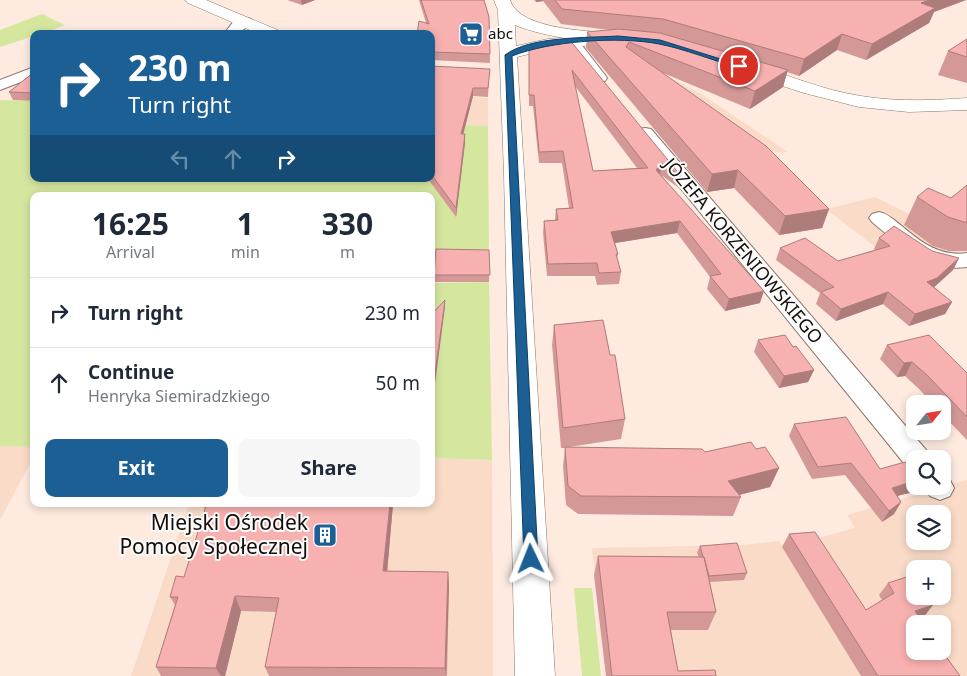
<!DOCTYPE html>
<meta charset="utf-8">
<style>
:root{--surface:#fff;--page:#f6f6f7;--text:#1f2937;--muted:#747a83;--line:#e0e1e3;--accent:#1b5f94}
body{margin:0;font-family:"Noto Sans",sans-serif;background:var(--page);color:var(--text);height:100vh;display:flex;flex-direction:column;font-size:19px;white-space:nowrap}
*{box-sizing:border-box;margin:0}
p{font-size:16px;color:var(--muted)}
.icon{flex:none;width:28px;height:28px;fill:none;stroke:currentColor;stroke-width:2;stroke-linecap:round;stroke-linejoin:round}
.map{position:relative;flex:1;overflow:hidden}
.details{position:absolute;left:30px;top:192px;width:405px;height:315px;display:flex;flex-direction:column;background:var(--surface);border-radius:10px;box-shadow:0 2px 8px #0003}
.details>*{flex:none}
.banner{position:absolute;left:30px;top:30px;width:405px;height:152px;border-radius:10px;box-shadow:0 2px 8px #0003;background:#1b5f94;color:#fff;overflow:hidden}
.needle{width:32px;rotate:60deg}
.controls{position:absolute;left:906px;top:395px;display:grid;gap:10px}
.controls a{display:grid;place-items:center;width:45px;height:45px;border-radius:10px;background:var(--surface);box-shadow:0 2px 8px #0003;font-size:25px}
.pin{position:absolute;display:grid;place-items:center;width:42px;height:42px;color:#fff;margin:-21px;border:2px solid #fff;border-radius:50%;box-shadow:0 1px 5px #0007}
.me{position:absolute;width:55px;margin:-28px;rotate:358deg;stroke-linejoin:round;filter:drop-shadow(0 0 4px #0008)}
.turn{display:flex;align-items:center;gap:18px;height:105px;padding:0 15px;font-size:22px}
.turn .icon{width:65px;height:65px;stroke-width:2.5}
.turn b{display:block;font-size:35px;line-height:42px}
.lanes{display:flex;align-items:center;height:48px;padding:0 15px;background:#0003;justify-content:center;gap:25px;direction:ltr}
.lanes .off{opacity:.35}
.eta{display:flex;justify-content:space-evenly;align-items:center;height:85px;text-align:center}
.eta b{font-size:30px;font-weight:700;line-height:35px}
.cta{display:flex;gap:10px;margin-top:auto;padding:10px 15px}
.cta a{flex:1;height:58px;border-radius:10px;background:var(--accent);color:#fff;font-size:20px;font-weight:700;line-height:58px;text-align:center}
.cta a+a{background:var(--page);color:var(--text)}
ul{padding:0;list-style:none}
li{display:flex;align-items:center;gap:15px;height:70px;padding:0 15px;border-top:1px solid var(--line)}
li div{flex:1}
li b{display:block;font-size:19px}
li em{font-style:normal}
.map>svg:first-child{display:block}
</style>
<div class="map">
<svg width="967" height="676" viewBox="0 0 967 676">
<rect width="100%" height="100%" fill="#feeadf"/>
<path fill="#fadbc8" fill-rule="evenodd" d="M671,78L700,93L788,152L769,153L659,84Z
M431,94L488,98V126L466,125Z
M875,197L915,217L904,226L965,254L967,265L933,275L887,256L826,209Z
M0,446L34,447V456L0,520Z
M431,458L492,460L493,676H131L189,504H431Z
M967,480V676H606L592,548L744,545L779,541L783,548L855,528L847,515ZM915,514H942V541H915ZM915,569H942V596H915ZM915,624H942V651H915Z"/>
<path fill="#d5e79f" d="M42,14L65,25L41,34H34V36L0,47V30Z
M0,100L34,101V179H431L466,125L488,126L489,257H431V196H34V447L0,446Z
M489,282L492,460L431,458V283Z
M574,588H592L601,676H582Z"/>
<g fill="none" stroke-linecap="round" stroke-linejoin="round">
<g stroke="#8a7568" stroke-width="2">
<path id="minor" d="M246,18L251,19L253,22C249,27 243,28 239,34H224L233,22Z
M572,38L577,39L605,75L607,78L605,81H593L565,42L567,39Z
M34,67V77L0,90V80Z
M645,128L651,129L927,451L931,459H915V469L907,467L639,137L636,133L639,129Z
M879,212C889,214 895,221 903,227C922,243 941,257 967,253V267C928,273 900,245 872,222L869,218L872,214Z
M942,475L949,478L954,488L950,496L940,500L930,496L925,486H942Z"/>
</g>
<g stroke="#8a7568" stroke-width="1">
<path id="tertiary" d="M185,0H206L280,31L282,34H259L188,3Z
M506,6L512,8L514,11L516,46L548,39L618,33L624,34L626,38L624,42L618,43L548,49L517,57L555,676H515L504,174L498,11L500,8Z"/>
</g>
<g stroke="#8a7568" stroke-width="1">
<path id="primary" d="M494,0H510C519,31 597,32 625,33L631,34L633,38L631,42C607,47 530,35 509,22C501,17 497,9 494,0Z
M749,64C781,72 812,86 845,93C885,102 926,101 967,98V110L909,112L859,107L804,93L743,73L740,69L743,65Z"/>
</g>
<use href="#minor" fill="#fff" fill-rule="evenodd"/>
<use href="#tertiary" fill="#fff" fill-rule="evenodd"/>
<use href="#primary" fill="#fff" fill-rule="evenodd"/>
</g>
<path fill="#d49897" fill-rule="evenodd" d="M287,0H315L302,5Z
M419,0H484L489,17L490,63L431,60V34L426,23Z
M534,0H966L934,12L929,23L866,60L837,50L799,76L787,72L783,87L750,109L663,73L829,209L822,228L779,235L734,188L707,192L586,48L587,32L610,30L561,24L543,1L536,2Z
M967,39V83L938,75L948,51Z
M549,41L681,176L679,188L661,175L760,303L725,311L707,289L710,277L677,233L615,243L618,254L617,258L621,272L619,284L597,285L595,276H547L543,233L544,221L555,220L556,209L569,208L562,163H539L533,106H529V46ZM575,86L637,168L593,171Z
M431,66L489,77L488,97L473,96L463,134H465V143L456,217L428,179H431Z
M34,72V101L13,100L9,92Z
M967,185V251H949L933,246L904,225L917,197L951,198Z
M879,238L959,258L953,270L934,287L952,302L945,314L909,326L883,304L836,321L816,304L820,293L776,260L780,248L838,261L875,250L874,249Z
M489,250V282H434V275Z
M554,325L610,355L625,419L621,439L569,447L705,452L756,449L779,468L770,487L739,495L741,497L733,516L578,514L566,505L563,466L565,448H561L552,345Z
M758,340L793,347L814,370L808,382L779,388L754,352Z
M887,345L967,373V440L942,414V404H933L919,389L905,376L897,377L880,359Z
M794,424L880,469L913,492L897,496L901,502L894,514L882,522L845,475L812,479L789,436Z
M204,504H393L387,571L448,572L449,586L447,676H269L265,667L276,612L241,611L225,676H161L156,667L175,605L170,597L184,577L205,509L203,506Z
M789,534L866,610L882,600L879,595L888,583L923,618L920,619L960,676H861L782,547Z
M700,546L747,573L744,580L710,582L716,612L708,630H671L678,671L716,676H606L594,575L598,556L699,557L697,553Z"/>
<path fill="#ad7c7b" d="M301,0H315L302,5Z
M536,0H543V1L536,2Z
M930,0H966L934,12L929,23L866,60L872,44L921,3Z
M842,34L837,50L799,76L804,59Z
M788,70L783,87L750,109L755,91Z
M473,88V96L461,143V134Z
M465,134V143L456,217V208Z
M662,163L660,175L656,170Z
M738,170L734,188L707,192L712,174Z
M829,209L822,228L779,235L785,216Z
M680,221L677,233L609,244L611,232Z
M959,258L953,270L931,290L927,282Z
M764,291L760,303L725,311L729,299Z
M888,292L883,304L836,321L841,309Z
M445,300V307L431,414V403Z
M952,302L945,314L909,326L915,314Z
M912,362L905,376L897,377L904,363Z
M814,370L808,382L779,388L784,376Z
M779,468L770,487L731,497L728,481Z
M915,481V486H916L913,492L885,499L892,488Z
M901,502L894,514L882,522L889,511Z
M390,504H393L386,586L383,571Z
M448,572L449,586L446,676L445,668Z
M235,596L241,611L225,676H221L216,668Z
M933,605L923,618L905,623L915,611Z"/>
<path fill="#f7b1b0" stroke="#ad7c7b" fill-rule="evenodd" d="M421,0H484L489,17L490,54L431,52V34H417L419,21L429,24Z
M555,0H930L921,3L935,8L872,44L842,34L804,59L663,19L562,9Z
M619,29L660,33L788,70L755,91L629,42L626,47L766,146L829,209L785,216L738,170L712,174L587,32Z
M569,39L681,176L662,163L656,170L764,291L729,299L710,276L721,274L680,221L611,232L618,254H616L621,272L599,273L597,263L548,264L544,221L558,220L556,209L573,208L563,151L539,152L534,95H529V46L549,41ZM572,70L648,168L593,171Z
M967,39V57L948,51Z
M431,66L490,69L488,88H473L461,134H465L456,208L431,174Z
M34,72V93L9,92Z
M967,185V222H964L948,217L917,197L928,188L951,198Z
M894,226L932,251L959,258L937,278L927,282L952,302L915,314L888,292L841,309L821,292L834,287L780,248L805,238L838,261L890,246L879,238Z
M436,249L489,250L490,275H434Z
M445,300L431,403V315Z
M603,320L610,355H615L625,419L563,428L554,325Z
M785,335L793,347L796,346L814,370L784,376L758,340Z
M929,335L967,373V417L927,375L912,362L904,363L887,345Z
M846,417L880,469L905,462L915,473V481L892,488L901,502L889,511L851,463L818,467L794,424Z
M751,442L756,449L765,447L779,468L728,481L741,497L581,496L568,486L565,447L702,449L705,452Z
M204,504H390L383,571L448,572L445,668L265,667L279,598L235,596L216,668L156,667L178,597H170L176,576L184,577L206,506H203Z
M815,532L866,610L894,593L888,583L910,576L915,582V596H926L933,605L915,611L924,624H915V651H942L960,676H878L789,534Z
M737,543L747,573L709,576L704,557H703L700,546Z
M598,556L704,557L716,612H667L678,671L715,670L716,676H612Z"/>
<path fill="#1b5f94" stroke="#123e60" d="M618,36L660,40L743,66L737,67C711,60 685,49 659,44C619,36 550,41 512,56L538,559L536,564L531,566L526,564L524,559L505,55C530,36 587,38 618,36Z"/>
<defs>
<g id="supermarket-square" transform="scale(1.25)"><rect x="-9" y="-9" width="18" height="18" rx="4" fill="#1b5f94" stroke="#fcfcfc"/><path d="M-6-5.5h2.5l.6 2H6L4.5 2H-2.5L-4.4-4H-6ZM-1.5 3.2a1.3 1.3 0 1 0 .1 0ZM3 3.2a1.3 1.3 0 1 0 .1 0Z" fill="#fff"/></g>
<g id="building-square" transform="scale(1.25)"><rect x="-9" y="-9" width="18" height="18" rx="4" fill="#1b5f94" stroke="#fcfcfc"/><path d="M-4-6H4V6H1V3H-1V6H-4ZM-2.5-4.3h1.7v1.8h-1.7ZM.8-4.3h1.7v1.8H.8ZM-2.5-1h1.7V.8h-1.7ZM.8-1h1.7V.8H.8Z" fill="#fff"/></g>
</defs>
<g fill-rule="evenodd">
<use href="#supermarket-square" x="471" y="34"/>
<use href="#building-square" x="325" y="535"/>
</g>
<g text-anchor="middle" stroke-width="4" stroke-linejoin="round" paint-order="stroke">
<g font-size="15" fill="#140d08" stroke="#fcfcfc" text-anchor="start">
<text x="488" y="39">abc</text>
</g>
<g font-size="18" fill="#140d08" stroke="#fcfcfc">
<text transform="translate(743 251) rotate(50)" y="6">JÓZEFA KORZENIOWSKIEGO</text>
</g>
<g font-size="21" fill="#140d08" stroke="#fcfcfc" text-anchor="end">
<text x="308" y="530">Miejski Ośrodek<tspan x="308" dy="24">Pomocy Społecznej</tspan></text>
</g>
</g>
</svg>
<div class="controls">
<a><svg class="needle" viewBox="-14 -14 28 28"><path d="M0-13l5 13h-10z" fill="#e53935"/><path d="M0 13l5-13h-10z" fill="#747a83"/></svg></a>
<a><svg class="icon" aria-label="search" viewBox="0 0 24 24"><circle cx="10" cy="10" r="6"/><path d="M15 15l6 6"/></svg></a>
<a><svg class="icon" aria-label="layers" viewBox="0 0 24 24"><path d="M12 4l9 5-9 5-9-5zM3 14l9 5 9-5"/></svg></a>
<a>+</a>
<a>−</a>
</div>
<div class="pin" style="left:739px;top:66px;background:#d93025"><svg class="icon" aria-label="arrive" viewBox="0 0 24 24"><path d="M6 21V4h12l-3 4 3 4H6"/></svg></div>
<svg class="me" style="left:531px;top:559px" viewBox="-20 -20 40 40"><path d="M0-17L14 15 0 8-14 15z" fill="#1b5f94" stroke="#fff" stroke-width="4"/></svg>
<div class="banner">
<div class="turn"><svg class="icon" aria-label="right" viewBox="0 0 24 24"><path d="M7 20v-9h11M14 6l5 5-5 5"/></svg><div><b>230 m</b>Turn right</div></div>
<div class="lanes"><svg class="icon off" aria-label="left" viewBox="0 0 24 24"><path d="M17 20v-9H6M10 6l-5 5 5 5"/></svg><svg class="icon off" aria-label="ahead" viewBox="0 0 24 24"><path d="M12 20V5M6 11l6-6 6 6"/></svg><svg class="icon" aria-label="right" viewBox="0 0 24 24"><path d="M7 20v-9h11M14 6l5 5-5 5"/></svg></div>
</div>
<section class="details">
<div class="eta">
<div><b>16:25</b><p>Arrival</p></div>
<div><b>1</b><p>min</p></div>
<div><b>330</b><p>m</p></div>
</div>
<ul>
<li><svg class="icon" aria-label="right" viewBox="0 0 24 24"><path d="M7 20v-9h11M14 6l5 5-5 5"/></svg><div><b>Turn right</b></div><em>230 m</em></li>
<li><svg class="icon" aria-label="ahead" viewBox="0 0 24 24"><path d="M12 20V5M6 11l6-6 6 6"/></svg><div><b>Continue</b><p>Henryka Siemiradzkiego</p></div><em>50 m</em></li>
</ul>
<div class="cta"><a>Exit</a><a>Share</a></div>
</section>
</div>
